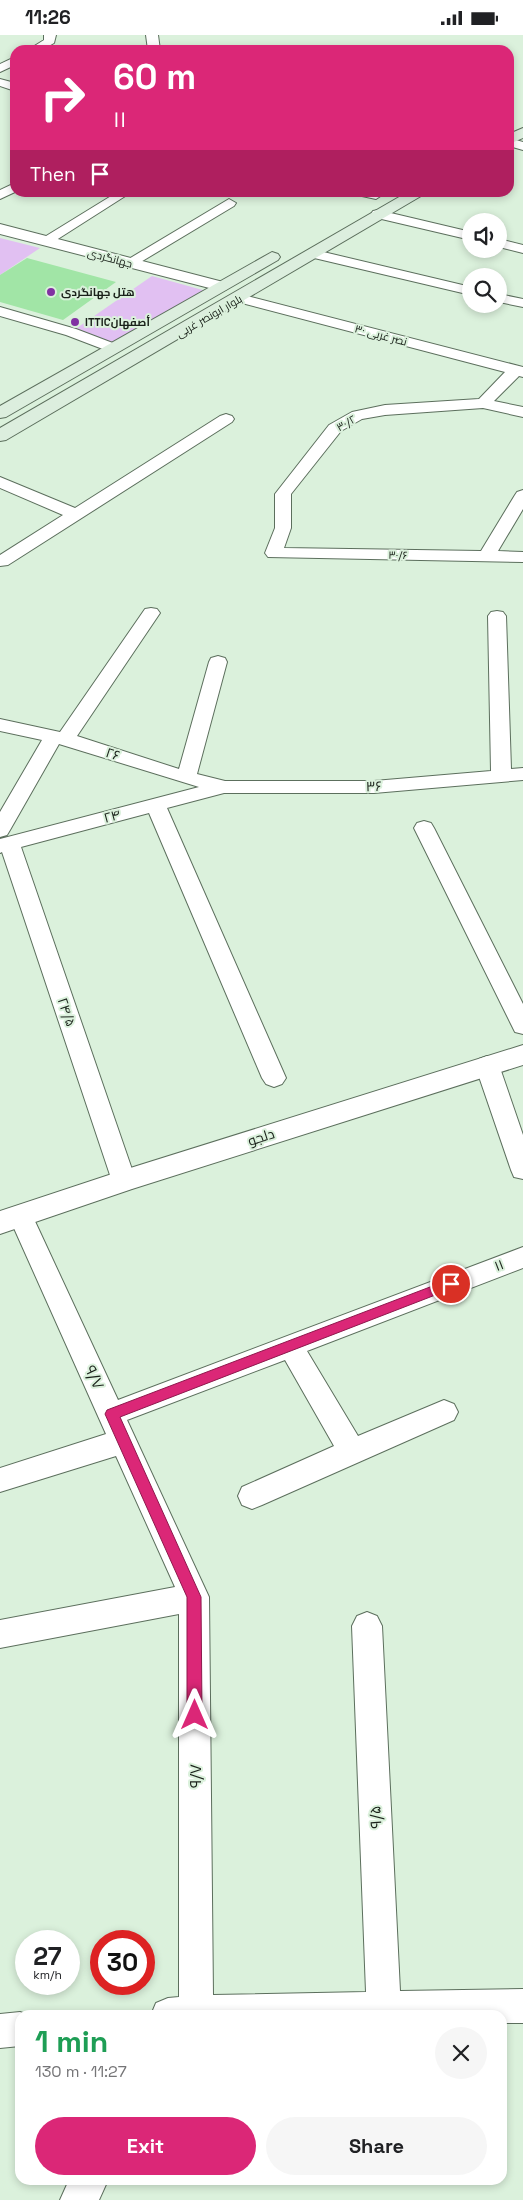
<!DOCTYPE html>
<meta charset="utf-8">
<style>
:root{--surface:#fff;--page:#f6f6f6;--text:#202124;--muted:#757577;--accent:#db2777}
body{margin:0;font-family:"Space Grotesk",Cairo,sans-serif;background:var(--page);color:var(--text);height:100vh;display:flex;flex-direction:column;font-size:19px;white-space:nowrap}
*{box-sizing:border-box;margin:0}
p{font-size:16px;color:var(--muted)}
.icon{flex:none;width:28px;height:28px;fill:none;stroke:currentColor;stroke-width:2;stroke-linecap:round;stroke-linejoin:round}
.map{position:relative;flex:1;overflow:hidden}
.panel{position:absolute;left:15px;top:1975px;width:492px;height:175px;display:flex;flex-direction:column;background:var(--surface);border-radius:15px;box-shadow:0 2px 8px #0003}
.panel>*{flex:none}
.top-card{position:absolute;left:10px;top:10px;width:504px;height:152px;border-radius:15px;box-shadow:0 2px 8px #0003;background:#db2777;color:#fff;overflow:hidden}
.buttons{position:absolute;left:462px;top:178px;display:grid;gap:10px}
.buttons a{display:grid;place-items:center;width:45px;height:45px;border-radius:50%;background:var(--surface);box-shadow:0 2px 8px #0003;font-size:25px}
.speed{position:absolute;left:15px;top:1895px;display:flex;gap:10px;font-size:25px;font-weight:700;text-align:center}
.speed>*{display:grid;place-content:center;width:65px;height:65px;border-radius:50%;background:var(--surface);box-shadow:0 2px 8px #0003;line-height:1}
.speed small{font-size:12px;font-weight:400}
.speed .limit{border:8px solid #d22;background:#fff;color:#111}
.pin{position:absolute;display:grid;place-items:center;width:42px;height:42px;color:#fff;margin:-21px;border:2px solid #fff;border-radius:50%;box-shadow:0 1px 5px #0007}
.me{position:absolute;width:55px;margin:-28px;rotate:0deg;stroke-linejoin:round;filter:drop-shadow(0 0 4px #0008)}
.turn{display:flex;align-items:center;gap:18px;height:105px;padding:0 20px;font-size:22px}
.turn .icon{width:65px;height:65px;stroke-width:2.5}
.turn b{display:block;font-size:35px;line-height:42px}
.then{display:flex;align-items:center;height:48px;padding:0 20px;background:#0003;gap:10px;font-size:19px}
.round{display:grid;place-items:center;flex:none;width:52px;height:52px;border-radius:26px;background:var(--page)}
.head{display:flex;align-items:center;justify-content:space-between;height:85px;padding:0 20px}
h1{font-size:30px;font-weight:700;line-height:38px;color:#1e9e55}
.primary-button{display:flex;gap:10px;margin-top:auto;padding:10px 20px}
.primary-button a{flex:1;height:58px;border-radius:30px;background:var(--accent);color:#fff;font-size:20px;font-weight:700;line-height:58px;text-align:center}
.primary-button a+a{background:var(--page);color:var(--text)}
.status{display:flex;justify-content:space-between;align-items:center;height:35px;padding:0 25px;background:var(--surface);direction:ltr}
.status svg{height:14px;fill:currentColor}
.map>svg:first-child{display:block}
</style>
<div class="status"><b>11:26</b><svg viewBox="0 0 49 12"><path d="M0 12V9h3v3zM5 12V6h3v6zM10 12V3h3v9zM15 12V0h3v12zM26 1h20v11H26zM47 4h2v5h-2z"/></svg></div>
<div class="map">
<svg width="523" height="2165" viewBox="0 0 523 2165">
<rect width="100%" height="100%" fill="#dbf1dc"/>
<path fill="#e1c0f2" d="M0,203L40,213L0,240Z
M152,241L210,257L113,313L71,297Z"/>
<path fill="#a1e5a6" d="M27,223L116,247L63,285L0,267V240Z"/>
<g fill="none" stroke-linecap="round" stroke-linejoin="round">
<g stroke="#5c6f5d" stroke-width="2">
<path id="minor" d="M44,0H56L54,8L42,15H28L44,5Z
M146,0H158L160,15H148Z
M15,22V30L0,37V29Z
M0,44L15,48V56L0,51Z
M509,103L523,107V115L509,111Z
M15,148V157L0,164V155Z
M116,158H130L50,209L45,210L38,206Z
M361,158H381L382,160L376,164L362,161Z
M229,164L236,168L234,171L134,231L129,232L122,228Z
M378,175L471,197V205L373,182L371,179L373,176Z
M499,204L523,210V218L499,212Z
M315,215L471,252V260L310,222L308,219L310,216Z
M239,259L523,332V342L519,341L494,366L523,372V382L483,373L385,380L362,384L341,396L291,459V493L284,513L481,516L515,460L517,457L523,455V474L498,516L523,517V527L268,522L265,518L275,493V459L329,390L352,377L385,370L479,364L505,337L234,266L232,263L234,260Z
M499,259L523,264V272L499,267Z
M0,272L76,294L118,310L120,313L118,316H108L66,300L0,281Z
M226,379L232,381L234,384L232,387L8,530L0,531V520L63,480L0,453V442L75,473L220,381Z
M151,573L157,574L160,578L77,701L179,734L209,627L211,623L218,621L225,623L227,627L197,739L225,746H374L491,736L488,581L491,577L497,576L503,577L506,581L511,734L523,733V745L374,758H224L167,773L286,1043L282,1049L274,1052L266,1049L262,1043L149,778L21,812L136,1146L133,1153L124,1156L115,1153L112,1146L2,817L0,818V804L199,752L59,709L10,795L7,800L0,802V777L42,705L0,696V684L60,697L145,574Z
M424,786L431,788L434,793L523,969V999L515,997L512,991L414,793L417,788Z
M487,1021L495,1024L499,1030L523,1100V1144L514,1142L511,1135L475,1030L479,1024Z
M21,1172L30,1175L33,1182L118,1365L523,1212V1233L307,1316L358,1401L444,1365L454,1369L458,1377L454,1385L262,1470L252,1474L242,1470L238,1461L242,1452L334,1411L285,1325L127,1385L209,1562L213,1960L366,1957L352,1591L357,1581L367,1577L377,1581L382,1591L400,1956L523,1954V1988H502V1980H151L156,1968L168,1963L179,1962V1579L0,1613V1585L175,1552L116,1421L0,1457V1433L106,1399L9,1182L12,1175Z
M20,1977L28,1980H20V2011L0,2013V1979Z
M69,2145H108L99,2165H60Z"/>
</g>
<g stroke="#5c6f5d" stroke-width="2">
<path id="tertiary" d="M0,189L227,248L229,251L227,254L221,256L0,199Z
M523,1010V1030L132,1154L0,1199V1176L124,1135Z"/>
</g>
<g stroke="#5c6f5d" stroke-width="2">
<path id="secondary" d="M523,93V103L509,109V99Z
M406,158H423L421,161L6,405L0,406V393Z
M272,217L278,219L280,222L278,225L6,382L0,383V371Z"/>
</g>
<use href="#minor" fill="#fff" fill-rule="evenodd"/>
<use href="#tertiary" fill="#fff" fill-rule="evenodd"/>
<use href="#secondary" fill="#dceede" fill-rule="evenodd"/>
</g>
<path fill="#db2777" stroke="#8e194d" d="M451,1244L456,1245L457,1249L456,1252L120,1382L201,1562L202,1680L200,1686L195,1688L190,1686L187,1680V1562L105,1379L107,1375Z"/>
<g fill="#8131a2" stroke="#dbf1dc" stroke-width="2">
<circle cx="51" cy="257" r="5"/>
<circle cx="75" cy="287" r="5"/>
</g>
<g text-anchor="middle" stroke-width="4" stroke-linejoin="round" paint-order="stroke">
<g font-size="11" fill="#192019" stroke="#dbf1dc">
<text transform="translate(110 223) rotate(15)" y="4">جهانگردی</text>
<text transform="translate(209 281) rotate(-30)" y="4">بلوار ابونصر غربی</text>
<text transform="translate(381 300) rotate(15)" y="4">نصر غربی ۳۰</text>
<text transform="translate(346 388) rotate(-30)" y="4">۳۰/۲</text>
<text transform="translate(398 520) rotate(1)" y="4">۳۰/۶</text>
</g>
<g font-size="11" font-weight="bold" fill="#192019" stroke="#dbf1dc" text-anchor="start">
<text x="61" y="261">هتل جهانگردی</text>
<text x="85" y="291">ITTICأصفهان</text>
</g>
<g font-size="14" fill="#192019" stroke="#dbf1dc">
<text transform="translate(113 719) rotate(18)" y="5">۲۶</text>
<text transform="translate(374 751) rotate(-2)" y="5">۳۶</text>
<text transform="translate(112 781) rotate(-15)" y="5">۲۴</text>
<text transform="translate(67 977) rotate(71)" y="5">۲۴/۵</text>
<text transform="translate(261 1102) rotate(-18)" y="5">دلجو</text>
<text transform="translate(499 1230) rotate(-21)" y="5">۱۱</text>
</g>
<g font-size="16" fill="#192019" stroke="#dbf1dc">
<text transform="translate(95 1342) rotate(65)" y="6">۹/۷</text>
<text transform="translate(195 1741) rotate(-90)" y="6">۹/۷</text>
<text transform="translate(375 1782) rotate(-93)" y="6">۹/۵</text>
</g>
</g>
</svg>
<div class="buttons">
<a><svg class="icon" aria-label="sound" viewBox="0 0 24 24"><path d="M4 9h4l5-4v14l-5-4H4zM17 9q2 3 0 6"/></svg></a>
<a><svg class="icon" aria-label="search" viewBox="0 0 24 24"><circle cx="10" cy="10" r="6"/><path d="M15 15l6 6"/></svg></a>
</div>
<div class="speed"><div>27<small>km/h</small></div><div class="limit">30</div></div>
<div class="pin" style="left:451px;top:1249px;background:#d93025"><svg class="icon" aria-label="arrive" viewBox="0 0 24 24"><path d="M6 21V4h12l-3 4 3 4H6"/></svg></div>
<svg class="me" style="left:195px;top:1680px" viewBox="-20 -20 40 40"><path d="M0-17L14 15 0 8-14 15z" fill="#db2777" stroke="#fff" stroke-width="4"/></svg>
<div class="top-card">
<div class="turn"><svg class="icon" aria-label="right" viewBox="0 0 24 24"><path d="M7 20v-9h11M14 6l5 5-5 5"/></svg><div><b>60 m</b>۱۱</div></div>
<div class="then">Then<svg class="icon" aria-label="arrive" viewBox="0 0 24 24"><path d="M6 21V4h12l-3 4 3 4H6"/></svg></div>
</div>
<section class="panel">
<div class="head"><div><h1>1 min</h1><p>130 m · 11:27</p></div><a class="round"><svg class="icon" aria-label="close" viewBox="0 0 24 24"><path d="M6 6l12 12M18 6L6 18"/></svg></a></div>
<div class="primary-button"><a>Exit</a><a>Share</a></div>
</section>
</div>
